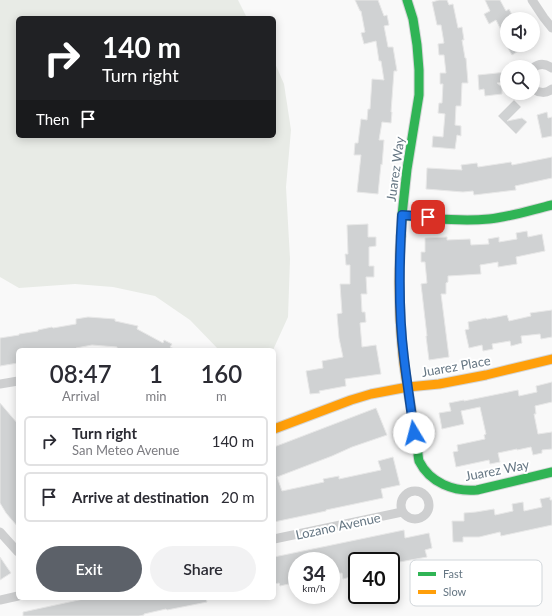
<!DOCTYPE html>
<style>
:root{--surface:#fff;--page:#f2f2f3;--text:#2b2b33;--muted:#7c7c81;--line:#e1e1e2;--accent:#5c6169}
body{margin:0;font-family:Lato,sans-serif;background:var(--page);color:var(--text);height:100vh;display:flex;flex-direction:column;font-size:15px;white-space:nowrap}
*{box-sizing:border-box;margin:0}
p{font-size:13px;color:var(--muted)}
.icon{flex:none;width:22px;height:22px;fill:none;stroke:currentColor;stroke-width:2;stroke-linecap:round;stroke-linejoin:round}
.map{position:relative;flex:1;overflow:hidden}
.panel{position:absolute;left:16px;top:348px;width:260px;height:252px;display:flex;flex-direction:column;background:var(--surface);border-radius:6px;box-shadow:0 2px 10px #0003}
.panel>*{flex:none}
.banner{position:absolute;left:16px;top:16px;width:260px;height:122px;border-radius:6px;box-shadow:0 2px 10px #0003;background:#202124;color:#fff;overflow:hidden}
.controls{position:absolute;left:500px;top:12px;display:grid;gap:8px}
.controls a{display:grid;place-items:center;width:40px;height:40px;border-radius:50%;background:var(--surface);box-shadow:0 2px 10px #0003;font-size:20px}
.speed{position:absolute;left:288px;top:552px;display:flex;gap:8px;font-size:20px;font-weight:700;text-align:center}
.speed>*{display:grid;place-content:center;width:52px;height:52px;border-radius:50%;background:var(--surface);box-shadow:0 2px 10px #0003;line-height:1}
.speed small{font-size:10px;font-weight:400}
.speed .limit{border:2px solid #111;border-radius:6px;background:#fff;color:#111}
.pin{position:absolute;display:grid;place-items:center;width:34px;height:34px;color:#fff;margin:-17px;border-radius:8px;box-shadow:0 2px 6px #0006}
.me{position:absolute;width:44px;margin:-22px;rotate:352deg;stroke-linejoin:round;filter:drop-shadow(0 0 3px #0008)}
.turn{display:flex;align-items:center;gap:14px;height:84px;padding:0 20px;font-size:18px}
.turn .icon{width:52px;height:52px;stroke-width:2.5}
.turn b{display:block;font-size:28px;line-height:34px}
.then{display:flex;align-items:center;height:38px;padding:0 20px;background:#0003;gap:8px;font-size:15px}
.eta{display:flex;justify-content:space-evenly;align-items:center;height:68px;text-align:center}
.eta b{font-size:24px;font-weight:600;line-height:28px}
.action{display:flex;gap:8px;margin-top:auto;padding:8px 20px}
.action a{flex:1;height:46px;border-radius:24px;background:var(--accent);color:#fff;font-size:16px;font-weight:600;line-height:46px;text-align:center}
.action a+a{background:var(--page);color:var(--text)}
ul{padding:0;list-style:none}
li{display:flex;align-items:center;gap:12px;height:50px;margin:0 8px 6px;padding:0 12px;border:2px solid var(--line);border-radius:6px}
li div{flex:1}
li b{display:block;font-size:15px}
li em{font-style:normal}
.map>svg:first-child{display:block}
</style>
<div class="map">
<svg width="552" height="616" viewBox="0 0 552 616">
<rect width="100%" height="100%" fill="#f9f9f9"/>
<path fill="#e8ebe6" d="M0,0H238L247,18H18V136H274V61L284,84L291,130L286,187L290,259L288,317L273,350H219L190,320L155,296L113,287L75,284L19,288L0,277Z"/>
<path fill="#d0d2d3" stroke="#e8e8e8" d="M355,0H378L384,16L387,15L389,25L384,26L388,47H393L397,71H394L391,112H392L391,123L382,122L379,140H384L382,165L381,164L378,194L357,192L361,155H354L355,143H358L361,119L367,120L368,109H370L372,79L384,80L381,61H379L376,41L364,44L361,33L365,32L361,11H360Z
M439,0H447L449,5L453,4L458,28L462,27L464,40H462L465,58H466L468,83H462L461,106H456L455,125L461,126V136L457,135L455,149L432,147L433,136L443,137L445,114L438,113L439,103H442L443,84H440V73H446L444,55H439L438,44L444,43L441,25H437L432,2Z
M485,0H500L506,11L509,9L514,19H507V42L496,20L489,24L484,14L490,11Z
M506,45H529L512,55Z
M507,72V82L497,83L502,87V94L485,96L484,89L479,90L478,75Z
M514,100L521,107L507,121L522,118L527,122L516,134L498,116Z
M547,112L548,118L552,117V136L542,138L537,115Z
M552,157V178L515,186L516,190L474,195L473,191L463,192L426,189L427,168L462,170L461,165L477,163L478,167L511,162L512,165Z
M368,224V237H376V246L369,247V266H374V277H366L367,294H361L362,312H365L366,322L360,323L362,347L376,345L381,374L345,379L346,386L319,391L320,393L310,394L306,371L323,368L322,361L343,357L339,338L337,314L342,313L340,284H350V265H346L345,254H348L347,225Z
M527,231L528,237L542,234L545,251L516,257L517,264L498,267V262L480,265L481,274L448,276V282L446,283V294H441L449,357L429,360L426,336H427L421,284L427,283L425,262H421V252H425V238L447,237V240L470,239L471,245L489,244L488,239L499,237V242L517,239L516,233Z
M552,310V337L541,339L540,334L521,336L522,343L511,346L510,341L492,344L493,349L483,351L482,345L469,348L465,330L469,329L468,322L486,318L487,319L507,315L509,321L531,316L530,313Z
M88,317L115,319V321L138,326L137,329L163,343L164,340L172,344L170,347L176,350H117V347L92,345L76,348V350H18V363L0,366V338L19,335V334L38,331V330L52,327L53,328L76,324V319Z
M552,382V402L535,406L536,414H534L538,434L552,432V449L542,450V453L533,455L531,447L517,450V449L498,453L500,462L490,464L489,460L456,467L453,452L458,451L457,445L485,439L484,435L486,434L480,407L461,411L464,424L442,429L439,413L451,411L449,403L464,400V401L518,390L519,396L537,392L536,386Z
M0,403L18,424V527L6,513L0,503Z
M376,408L387,435L352,447L332,456L277,477L282,491L324,482L323,479L339,476V479L381,470L378,461L393,457L400,485L381,489L383,498L326,510V511L274,522V447Z
M550,497V500H552V525L501,536L500,532L479,537H463V542H453L452,521H464V513L476,512L494,509L495,515L513,511L512,504L523,502L524,511L542,507L540,499Z
M404,530L405,538L429,533L432,548L425,550L427,557L394,563L393,561H357V569L352,570L354,576L343,579L342,573L331,574V561H297V582L280,586L279,583L274,584V557L327,546Z
M0,557L11,573L0,580Z
M88,598H206L207,602L167,610L166,609L144,614V615L139,616H23V612Z"/>
<g fill="none" stroke-linecap="round" stroke-linejoin="round">
<g stroke="#d5d6d7" stroke-width="11">
<path id="fast" d="M402,215C431,218 460,222 489,219C510,217 531,210 552,205
M401,236L402,215L407,169L419,95V70L417,45L413,19L407,0
M412,414C414,426 415,437 417,448C418,452 418,457 419,461C430,483 454,492 477,490L552,472"/>
</g>
<g stroke="#d5d6d7" stroke-width="11">
<path id="slow" d="M401,236C398,276 399,317 403,356C405,376 409,395 412,414
M274,429L351,400L371,394L408,387L439,384L486,375L552,359"/>
</g>
<path stroke="#cecfd0" stroke-width="9" d="M532,0L544,18L552,28
M533,68C539,63 545,63 552,68
M533,89C539,93 546,94 552,89
M0,384L18,381
M401 505a14 14 0 1 1 28 0a14 14 0 1 1-28 0Z
M0,532L18,552
M274,539L402,512
M0,600L18,596"/>
<use href="#fast" stroke="#30b455" stroke-width="9"/>
<use href="#slow" stroke="#ff9f0a" stroke-width="9"/>
</g>
<g fill="none" stroke-linecap="round" stroke-linejoin="round">
<g stroke="#114b97" stroke-width="10">
<path id="route" d="M414,433C411,408 407,383 404,358C398,310 399,262 402,215L428,217"/>
</g>
<use href="#route" stroke="#1a73e8" stroke-width="7"/>
</g>
<g text-anchor="middle" stroke-width="4" stroke-linejoin="round" paint-order="stroke">
<g font-size="13" fill="#657683" stroke="#fff">
<text transform="translate(395 169) rotate(-82)" y="5">Juarez Way</text>
<text transform="translate(456 366) rotate(-10)" y="5">Juarez Place</text>
<text transform="translate(497 470) rotate(-11)" y="5">Juarez Way</text>
<text transform="translate(338 526) rotate(-12)" y="5">Lozano Avenue</text>
</g>
</g>
<rect x="410" y="560" width="132" height="46" rx="6" fill="#fff" stroke="#d1d6da" stroke-width="1"/>
<rect x="418" y="572" width="18" height="4" fill="#30b455"/>
<rect x="418" y="590" width="18" height="4" fill="#ff9f0a"/>
<g font-size="11" fill="#657683">
<text x="443" y="578">Fast</text>
<text x="443" y="596">Slow</text>
</g>
</svg>
<div class="controls">
<a><svg class="icon" aria-label="sound" viewBox="0 0 24 24"><path d="M4 9h4l5-4v14l-5-4H4zM17 9q2 3 0 6"/></svg></a>
<a><svg class="icon" aria-label="search" viewBox="0 0 24 24"><circle cx="10" cy="10" r="6"/><path d="M15 15l6 6"/></svg></a>
</div>
<div class="speed"><div>34<small>km/h</small></div><div class="limit">40</div></div>
<div class="pin" style="left:428px;top:217px;background:#d93025"><svg class="icon" aria-label="arrive" viewBox="0 0 24 24"><path d="M6 21V4h12l-3 4 3 4H6"/></svg></div>
<svg class="me" style="left:414px;top:433px" viewBox="-20 -20 40 40"><circle r="19" fill="#fff"/><path d="M0-13L10 11 0 6-10 11z" fill="#1a73e8"/></svg>
<div class="banner">
<div class="turn"><svg class="icon" aria-label="right" viewBox="0 0 24 24"><path d="M7 20v-9h11M14 6l5 5-5 5"/></svg><div><b>140 m</b>Turn right</div></div>
<div class="then">Then<svg class="icon" aria-label="arrive" viewBox="0 0 24 24"><path d="M6 21V4h12l-3 4 3 4H6"/></svg></div>
</div>
<section class="panel">
<div class="eta">
<div><b>08:47</b><p>Arrival</p></div>
<div><b>1</b><p>min</p></div>
<div><b>160</b><p>m</p></div>
</div>
<ul>
<li><svg class="icon" aria-label="right" viewBox="0 0 24 24"><path d="M7 20v-9h11M14 6l5 5-5 5"/></svg><div><b>Turn right</b><p>San Meteo Avenue</p></div><em>140 m</em></li>
<li><svg class="icon" aria-label="arrive" viewBox="0 0 24 24"><path d="M6 21V4h12l-3 4 3 4H6"/></svg><div><b>Arrive at destination</b></div><em>20 m</em></li>
</ul>
<div class="action"><a>Exit</a><a>Share</a></div>
</section>
</div>
